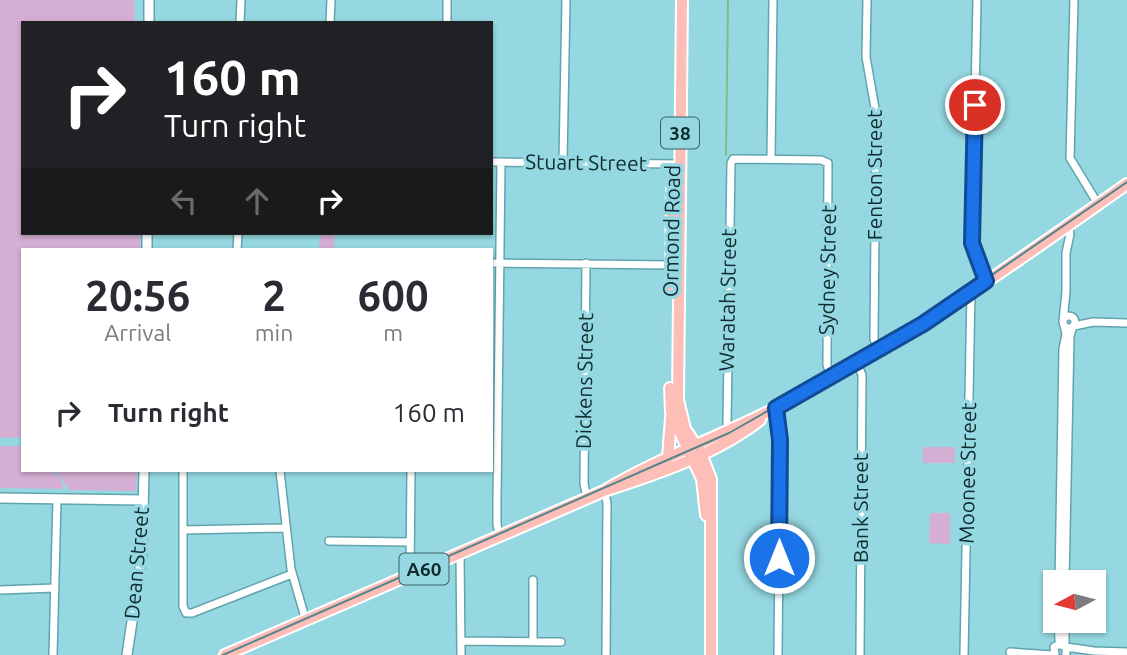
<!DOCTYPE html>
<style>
:root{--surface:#fff;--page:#f7f7f7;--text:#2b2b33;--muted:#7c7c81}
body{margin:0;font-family:Ubuntu,sans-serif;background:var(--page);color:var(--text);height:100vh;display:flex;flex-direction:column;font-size:26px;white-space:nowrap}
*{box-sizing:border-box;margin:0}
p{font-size:23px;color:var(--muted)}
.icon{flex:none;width:38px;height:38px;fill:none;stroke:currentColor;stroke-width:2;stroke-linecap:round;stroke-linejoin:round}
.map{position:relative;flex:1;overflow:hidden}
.details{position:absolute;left:21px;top:248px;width:472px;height:224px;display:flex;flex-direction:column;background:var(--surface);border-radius:0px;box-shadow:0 2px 5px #0004}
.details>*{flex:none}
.guide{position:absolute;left:21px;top:21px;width:472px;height:214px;border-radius:0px;box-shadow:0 2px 5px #0004;background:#202124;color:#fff;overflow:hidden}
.needle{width:46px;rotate:263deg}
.tools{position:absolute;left:1043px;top:570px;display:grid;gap:14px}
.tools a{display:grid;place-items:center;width:63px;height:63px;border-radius:0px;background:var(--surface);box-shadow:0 2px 5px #0004;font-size:35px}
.pin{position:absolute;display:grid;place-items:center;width:60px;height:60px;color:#fff;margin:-30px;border:4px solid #fff;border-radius:50%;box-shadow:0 2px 7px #0007}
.me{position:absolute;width:77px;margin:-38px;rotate:0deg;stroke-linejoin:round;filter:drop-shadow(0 0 5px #0008)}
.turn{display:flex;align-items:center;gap:24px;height:147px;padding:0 28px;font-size:32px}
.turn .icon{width:91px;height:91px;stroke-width:2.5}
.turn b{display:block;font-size:49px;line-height:60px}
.lanes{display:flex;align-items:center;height:66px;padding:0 28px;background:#0003;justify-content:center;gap:35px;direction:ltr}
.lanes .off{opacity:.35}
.eta{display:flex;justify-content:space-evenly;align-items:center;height:119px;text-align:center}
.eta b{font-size:42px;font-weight:700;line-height:49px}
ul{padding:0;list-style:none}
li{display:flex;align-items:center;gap:21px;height:91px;padding:0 28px}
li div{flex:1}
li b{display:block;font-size:26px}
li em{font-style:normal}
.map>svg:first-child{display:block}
</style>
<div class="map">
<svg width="1127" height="655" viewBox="0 0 1127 655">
<rect width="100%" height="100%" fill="#95d8e1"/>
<path fill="#d4aed3" d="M0,0H134L135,23H23V233H140V250H23V437L0,438Z
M320,233H335L334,250H319Z
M0,446H23V471H52L60,478L64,489L0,488Z
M923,447H955V463H923Z
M56,471H137L136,491L69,490Z
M930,513H950V544L929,543Z"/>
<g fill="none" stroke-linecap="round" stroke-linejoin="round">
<path stroke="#7cbe83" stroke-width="2" d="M726,155L728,0"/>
<g stroke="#62a4ad" stroke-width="10">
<path id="minor" d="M867,0L866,57L876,114L874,339L878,351
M977,0L972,243L986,281
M1074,0L1070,158L1098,204
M240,23L241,0
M330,23L331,0
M447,23V0
M771,159L773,0
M492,162L680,164
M563,162L566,0
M237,250L238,233
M492,263L673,265
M586,263L584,484L587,498
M1063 322a6 6 0 1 1 12 0a6 6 0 1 1-12 0Z
M1063,321L1066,292V253L1070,234L1068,225
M1074,326L1093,322L1127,323
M857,363L862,375L860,655
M776,408L780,440L778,655
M729,432L727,424L731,163L733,159L821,160L828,163L827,365L831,377
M183,471V606L186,613H192L292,574
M280,471L291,569L306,621
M604,491L607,503L606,655
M183,530L286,528
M500,536L497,525V500L501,162
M329,541L410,542
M460,553L461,655
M410,575L411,471
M533,580V641
M1059,583L1063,349L1066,334L1064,325
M1065,583L1070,336L1073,326
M0,590L55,588
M1058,621L1059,640
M461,641L561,642
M1065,646V621
M1066,647L1094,651L1127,652
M1010,652L1053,655
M53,655L57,499
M964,655L971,292
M1055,655L1054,647L1060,644L1066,647V655"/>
</g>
<g stroke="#62a4ad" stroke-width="12">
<path id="tertiary" d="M149,23V0
M147,250V233
M0,498L143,500
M127,655L142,555L144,471"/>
</g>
<g stroke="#fff" stroke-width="14">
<path id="primary" d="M682,0L678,400L685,429L700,451L711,479V655
M671,288L672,188
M670,388L671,413L702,479L706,515
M668,458L671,418
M604,491C659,458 719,437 776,408C900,345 1014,264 1127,184
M225,655L604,491C657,474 716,454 760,420"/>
</g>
<use href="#minor" stroke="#fff" stroke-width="7"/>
<use href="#tertiary" stroke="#fff" stroke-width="9"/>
<use href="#primary" stroke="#febeb8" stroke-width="10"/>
<path stroke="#54858b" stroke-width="2" d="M223,655L729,433L922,323L1127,182"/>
</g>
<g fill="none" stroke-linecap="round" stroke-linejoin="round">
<g stroke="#114b97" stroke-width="18">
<path id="route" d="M779,558L780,440L776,408L923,324L986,281L972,243L975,105"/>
</g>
<use href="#route" stroke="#1a73e8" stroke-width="12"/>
</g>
<g text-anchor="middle" stroke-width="7" stroke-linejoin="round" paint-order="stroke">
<g fill="#95d8e1" stroke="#386064" stroke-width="2">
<rect x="661" y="117.5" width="38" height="31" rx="5"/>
<rect x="399.5" y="553.5" width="49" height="31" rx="5"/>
</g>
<g font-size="19" font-weight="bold" fill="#102c2f">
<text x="680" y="140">38</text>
<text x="424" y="576">A60</text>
</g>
<g font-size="21" fill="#102c2f" stroke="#95d8e1">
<text transform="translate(586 163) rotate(1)" y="7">Stuart Street</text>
<text transform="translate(875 175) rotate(-90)" y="7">Fenton Street</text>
<text transform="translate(672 231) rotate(-89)" y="7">Ormond Road</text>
<text transform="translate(828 270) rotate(-89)" y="7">Sydney Street</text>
<text transform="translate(728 300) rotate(-89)" y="7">Waratah Street</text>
<text transform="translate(585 381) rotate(-89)" y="7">Dickens Street</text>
<text transform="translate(968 473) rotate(-89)" y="7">Moonee Street</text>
<text transform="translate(861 508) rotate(-90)" y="7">Bank Street</text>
<text transform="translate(137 563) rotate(-85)" y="7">Dean Street</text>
</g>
</g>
</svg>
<div class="tools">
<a><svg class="needle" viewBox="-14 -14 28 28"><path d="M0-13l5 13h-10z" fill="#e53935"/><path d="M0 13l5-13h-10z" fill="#7c7c81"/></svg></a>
</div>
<div class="pin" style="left:975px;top:105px;background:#d93025"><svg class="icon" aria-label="arrive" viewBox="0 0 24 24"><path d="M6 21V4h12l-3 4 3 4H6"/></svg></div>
<svg class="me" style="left:779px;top:558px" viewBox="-20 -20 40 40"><circle r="17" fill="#1a73e8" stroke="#fff" stroke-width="3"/><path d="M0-11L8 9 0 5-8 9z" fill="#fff"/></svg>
<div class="guide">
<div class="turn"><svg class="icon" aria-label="right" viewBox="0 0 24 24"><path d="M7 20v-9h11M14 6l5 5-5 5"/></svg><div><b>160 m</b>Turn right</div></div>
<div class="lanes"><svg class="icon off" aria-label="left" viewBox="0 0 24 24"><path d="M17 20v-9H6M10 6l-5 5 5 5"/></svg><svg class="icon off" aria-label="ahead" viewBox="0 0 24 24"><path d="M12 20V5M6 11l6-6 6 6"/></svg><svg class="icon" aria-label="right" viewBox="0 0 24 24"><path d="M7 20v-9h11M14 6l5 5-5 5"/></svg></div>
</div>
<section class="details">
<div class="eta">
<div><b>20:56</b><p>Arrival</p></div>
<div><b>2</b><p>min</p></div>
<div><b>600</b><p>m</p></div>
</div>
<ul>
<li><svg class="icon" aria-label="right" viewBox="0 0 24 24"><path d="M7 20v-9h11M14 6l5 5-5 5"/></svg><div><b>Turn right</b></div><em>160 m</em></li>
</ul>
</section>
</div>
